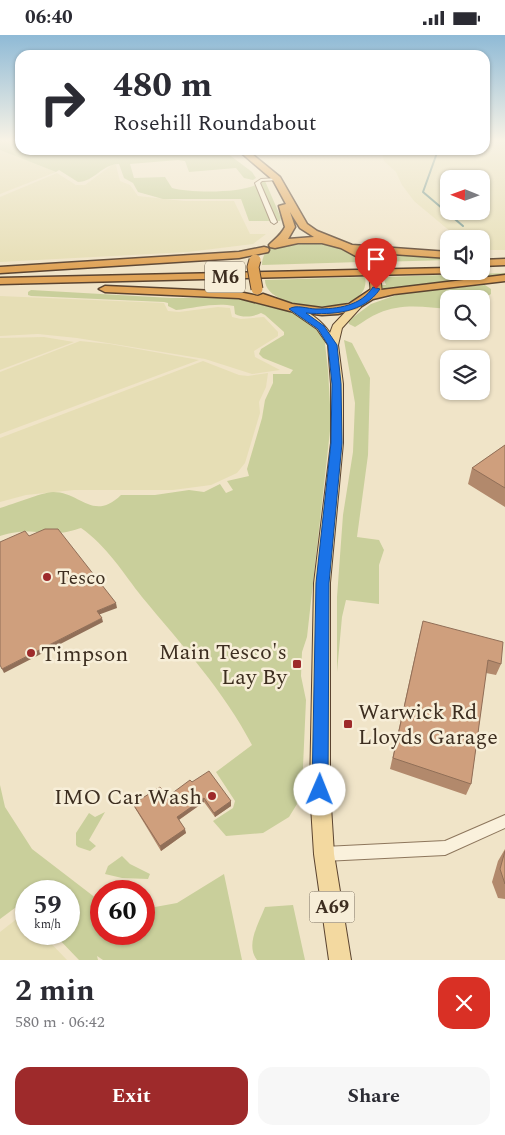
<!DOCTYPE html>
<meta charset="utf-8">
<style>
:root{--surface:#fff;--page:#f7f7f7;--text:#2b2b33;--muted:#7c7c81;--accent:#9e2a2b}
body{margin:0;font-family:Spectral,serif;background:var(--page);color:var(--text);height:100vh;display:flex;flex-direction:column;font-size:19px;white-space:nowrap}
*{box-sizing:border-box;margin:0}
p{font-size:16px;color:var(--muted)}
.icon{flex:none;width:28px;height:28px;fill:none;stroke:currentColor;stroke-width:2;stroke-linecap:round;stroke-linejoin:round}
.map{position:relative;height:925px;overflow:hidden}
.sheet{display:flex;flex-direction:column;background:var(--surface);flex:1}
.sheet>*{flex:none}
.top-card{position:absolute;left:15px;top:15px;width:475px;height:105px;border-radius:15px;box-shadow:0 1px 4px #0004;background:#fff;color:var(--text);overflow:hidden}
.needle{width:32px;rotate:271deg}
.tools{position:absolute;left:440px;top:135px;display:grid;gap:10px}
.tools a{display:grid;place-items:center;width:50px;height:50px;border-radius:10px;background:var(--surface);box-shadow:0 1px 4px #0004;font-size:25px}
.speed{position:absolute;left:15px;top:845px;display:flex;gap:10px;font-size:25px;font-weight:700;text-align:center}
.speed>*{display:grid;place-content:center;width:65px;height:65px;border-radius:50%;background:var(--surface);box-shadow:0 1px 4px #0004;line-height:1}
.speed small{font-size:12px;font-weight:400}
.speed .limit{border:8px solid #d22;background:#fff;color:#111}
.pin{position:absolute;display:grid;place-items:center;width:42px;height:42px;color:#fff;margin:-51px -21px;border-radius:50% 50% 50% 0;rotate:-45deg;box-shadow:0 0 5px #0007}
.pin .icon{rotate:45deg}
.me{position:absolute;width:55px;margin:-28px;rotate:1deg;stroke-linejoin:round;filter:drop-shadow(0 0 4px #0008)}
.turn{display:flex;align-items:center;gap:18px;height:105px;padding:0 15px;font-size:22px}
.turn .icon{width:65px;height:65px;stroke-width:2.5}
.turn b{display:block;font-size:35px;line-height:42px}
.round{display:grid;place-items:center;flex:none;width:52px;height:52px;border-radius:15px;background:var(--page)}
.summary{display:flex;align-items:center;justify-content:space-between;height:85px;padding:0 15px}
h1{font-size:30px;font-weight:700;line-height:38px}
.action{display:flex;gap:10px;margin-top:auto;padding:10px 15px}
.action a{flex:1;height:58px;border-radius:15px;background:var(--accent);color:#fff;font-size:20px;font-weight:700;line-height:58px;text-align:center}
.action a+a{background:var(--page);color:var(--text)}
.status{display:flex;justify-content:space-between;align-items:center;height:35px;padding:0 25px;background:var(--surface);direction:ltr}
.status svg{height:14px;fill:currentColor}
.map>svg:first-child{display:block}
</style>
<div class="status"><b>06:40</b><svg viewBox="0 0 49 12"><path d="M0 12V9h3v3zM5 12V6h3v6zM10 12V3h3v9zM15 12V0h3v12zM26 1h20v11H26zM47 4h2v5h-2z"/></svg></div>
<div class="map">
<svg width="505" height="925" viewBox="0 0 505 925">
<rect width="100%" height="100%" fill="#f0e4c8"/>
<path fill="#e6deb5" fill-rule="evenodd" d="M485,105H505V215H481V204H453L451,197L414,166L402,150L396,137L384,126L381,115H485ZM449,144H481V176H449Z
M0,115L56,137L0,159Z
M112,130H116L120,146L130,150L138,161L184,166H234L250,199H266L253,209L188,217L0,227V162L57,138L76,150H85Z
M0,261L164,268L168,276L179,277L218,272L230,273L232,282L241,284L264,282L278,297V301L254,316L255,322L280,335L252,339L205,324L77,303L38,299L0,301Z
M44,302L74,307L0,335V303Z
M80,306L110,309L199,325L0,399V337Z
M203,326L239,340L248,341L268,338L266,352L259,367L260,378L245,428L237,438L211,450L173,455H74L26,460L0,467V403Z
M23,879L26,882V899H42L67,925H0V897Z"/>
<path fill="#c9cf9b" d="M0,105H20V115H223L252,137L256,143L253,145L244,143L236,133L189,137L185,126L178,125L130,129L134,143L165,142L172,153C189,158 248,159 260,147L265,146L281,183L280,186H249L241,164H163L138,157L133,148L124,143L119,129C102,129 94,147 78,147L59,135L56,137L0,115Z
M328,207L354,218L360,227L262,230C262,200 308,208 328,207Z
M363,215L386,219L449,222V225L376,227L375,221H370Z
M505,238V240L393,253L379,257L382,250H386L383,242Z
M365,242C374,284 265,278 265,245Z
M485,250L491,254V259L481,265L449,264V274C426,272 401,268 379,278C371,281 363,287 355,292L349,289L348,286L371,269L402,258Z
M31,255L171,263H214L231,261L268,268L299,280L309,285L324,300L328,335L331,387L307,602L302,617L301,641L306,665L303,732L302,754L297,769L289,782L263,798L226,801L213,786L233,773L235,766L216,737L252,710C224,656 181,609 142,562C124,539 106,510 81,493C74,495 65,498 58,498C33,498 26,493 0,501V473C14,469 40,458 53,457C81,457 93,487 121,460H155L189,455L204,457L220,449L226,458L233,455L227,446L249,441L247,434L262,383L265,365L273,348V339H290L293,335L263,323L259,319L261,314L284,300V297L265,280L261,278C253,282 243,283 235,279L234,271C215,267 195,273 176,275L168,271V268L164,267L31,261L28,260V257Z
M344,305L352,308L370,343L368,420L357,502L379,505L384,515L379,530V569L346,565L342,582L337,637V562L343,480L353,417L355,368Z
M0,750L5,772L32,814L101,867V899H144V874L177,868L224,839L242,925H103L97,921L98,925H79L54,899H69V856H26V870L23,867L0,884Z
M105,777L89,805L96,811L90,816L78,812L76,810V798L89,778L95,782Z
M122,821L130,829L150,839L148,844L122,843L105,839L108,831Z
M293,870L305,925H257C245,910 259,888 265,872Z"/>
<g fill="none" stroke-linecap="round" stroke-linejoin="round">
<path stroke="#6f938a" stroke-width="2" d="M438,115L423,157L463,191"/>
<g stroke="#8d765c" stroke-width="2">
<path id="street" d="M277,143L279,144V145L262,146L260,148L277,187L274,189L271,187L255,148L261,144Z
M505,780V793L445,820L324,826L319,824L317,819L319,814L324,812L445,806Z"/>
</g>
<g stroke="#5b4430" stroke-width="2">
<path id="primary" d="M356,269L361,272L342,293L338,310L343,349V408L330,548V755L334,819L351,925H329L314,819L310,755L314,548L331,408V349L328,310L317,294L288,274L293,271C308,275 322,286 330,298L333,290L352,270Z"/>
</g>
<g stroke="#5b4430" stroke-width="3">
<path id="highway" d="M238,115H247L280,142L307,189L317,196L352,210L449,217V223L364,217L370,223L365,226L341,213L322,208H298L275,213L270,212L269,210C275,204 281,200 285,192L279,171L286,169L273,145ZM290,177L300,193L314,202L288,204L295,192Z
M264,212L268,213L269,215L268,217L239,223L0,238V232L239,217Z
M505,224V230L481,231V225Z
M449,233V236H455L454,238L0,249V243Z
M505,240V246L394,259L373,264L357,274L338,279L322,280L290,276L239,263L105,257L99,254L105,251L239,257L258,261L263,259L292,269L322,273L349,269L376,251L380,252L381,255Z"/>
</g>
<use href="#street" fill="#faf1dc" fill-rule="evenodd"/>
<use href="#primary" fill="#f3d9a0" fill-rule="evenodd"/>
<use href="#highway" fill="#e0a458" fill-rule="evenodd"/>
<g stroke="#5b4430" stroke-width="13" stroke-linecap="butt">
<path id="highway-bridge" d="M365,223L375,242L376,254
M255,225L253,232L257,254"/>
</g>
<use href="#highway-bridge" stroke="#e0a458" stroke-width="11"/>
</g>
<path fill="#b2896c" d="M505,410V472L468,449L472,433Z
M420,598L501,629L496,640L486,638L471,749L466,760L390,734Z
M192,747L231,766V771L215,782L204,767L179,785L186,798L161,816L135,773L133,769L167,762Z
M505,814V864L498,863L492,847L498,826Z"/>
<path fill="#916f58" d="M116,568L117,573L98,580L97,576Z
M102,583L103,587L4,638L2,634Z
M204,763V767L177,786V782Z
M231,766V771L215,782L214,778Z
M185,794L186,798L161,816L160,811Z"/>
<path fill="#cf9f7d" stroke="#916f58" d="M505,410V453L472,433Z
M45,494H58L116,568L97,576L102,583L2,634L0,630V507L25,496L29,501Z
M423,586L503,607L501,629L488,625L471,749L393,723Z
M209,736L231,766L214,778L204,763L177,782L185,794L160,811L133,769L160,752L167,762L190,745L192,747Z
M505,816V849L500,834Z"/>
<linearGradient id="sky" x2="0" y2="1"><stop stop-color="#8fbad6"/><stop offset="0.45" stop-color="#f8f3e6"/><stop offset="1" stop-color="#f8f3e6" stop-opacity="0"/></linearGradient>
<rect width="505" height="234" fill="url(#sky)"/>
<path fill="#1a73e8" stroke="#114b97" d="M373,252L380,254C364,278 333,280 306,278L324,291L337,310L341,349L342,408L329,548L328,755L326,760L320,763L314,760L312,755L316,548L331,408L332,349L328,310L318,294L289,274C296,269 308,274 316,274C338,274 361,271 373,252Z"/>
<g fill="#9e2a2b" stroke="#f7eed8" stroke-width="2">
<circle cx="47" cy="542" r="5"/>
<circle cx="31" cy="618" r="5"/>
<rect x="292" y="624" width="10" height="10" rx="2.5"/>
<rect x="343" y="684" width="10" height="10" rx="2.5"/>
<circle cx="212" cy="761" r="5"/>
</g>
<g text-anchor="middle" stroke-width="5" stroke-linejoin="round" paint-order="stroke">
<g fill="#f7eed8" stroke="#756857" stroke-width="1">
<rect x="205" y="226.5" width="40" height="31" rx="4"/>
<rect x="309.5" y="856.5" width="45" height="31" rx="4"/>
</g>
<g font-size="18" font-weight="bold" fill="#3d2e20">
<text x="225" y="248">M6</text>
<text x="332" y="878">A69</text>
</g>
<g font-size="19" fill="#3d2e20" stroke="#f7eed8" text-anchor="start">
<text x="57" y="549">Tesco</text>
</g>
<g font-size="22" fill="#3d2e20" stroke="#f7eed8" text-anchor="end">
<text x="287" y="624">Main Tesco's<tspan x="287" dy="25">Lay By</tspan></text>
<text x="41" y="626" text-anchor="start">Timpson</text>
<text x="358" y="684" text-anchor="start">Warwick Rd<tspan x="358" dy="25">Lloyds Garage</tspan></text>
<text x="202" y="769">IMO Car Wash</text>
</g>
</g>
</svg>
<div class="tools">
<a><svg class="needle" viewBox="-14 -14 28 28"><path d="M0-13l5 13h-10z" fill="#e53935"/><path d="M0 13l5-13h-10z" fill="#7c7c81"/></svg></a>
<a><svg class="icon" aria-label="sound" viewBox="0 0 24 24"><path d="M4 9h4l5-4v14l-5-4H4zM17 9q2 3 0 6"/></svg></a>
<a><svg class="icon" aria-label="search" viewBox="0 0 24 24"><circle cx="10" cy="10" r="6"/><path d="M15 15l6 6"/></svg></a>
<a><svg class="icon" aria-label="layers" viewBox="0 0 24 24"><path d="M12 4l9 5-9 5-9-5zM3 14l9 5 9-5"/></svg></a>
</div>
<div class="speed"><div>59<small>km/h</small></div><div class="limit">60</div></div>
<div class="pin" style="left:376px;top:254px;background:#d93025"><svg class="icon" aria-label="arrive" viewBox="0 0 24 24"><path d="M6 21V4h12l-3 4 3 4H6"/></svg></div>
<svg class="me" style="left:320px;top:755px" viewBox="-20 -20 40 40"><circle r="19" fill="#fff"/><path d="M0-13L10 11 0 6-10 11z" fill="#1a73e8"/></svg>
<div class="top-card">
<div class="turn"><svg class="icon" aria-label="right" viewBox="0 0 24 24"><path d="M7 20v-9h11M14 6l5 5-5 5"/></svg><div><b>480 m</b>Rosehill Roundabout</div></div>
</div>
</div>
<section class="sheet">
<div class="summary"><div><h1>2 min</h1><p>580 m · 06:42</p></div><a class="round" style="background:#d93025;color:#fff"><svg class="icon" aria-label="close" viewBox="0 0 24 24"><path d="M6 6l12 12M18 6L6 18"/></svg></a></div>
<div class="action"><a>Exit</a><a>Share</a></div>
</section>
